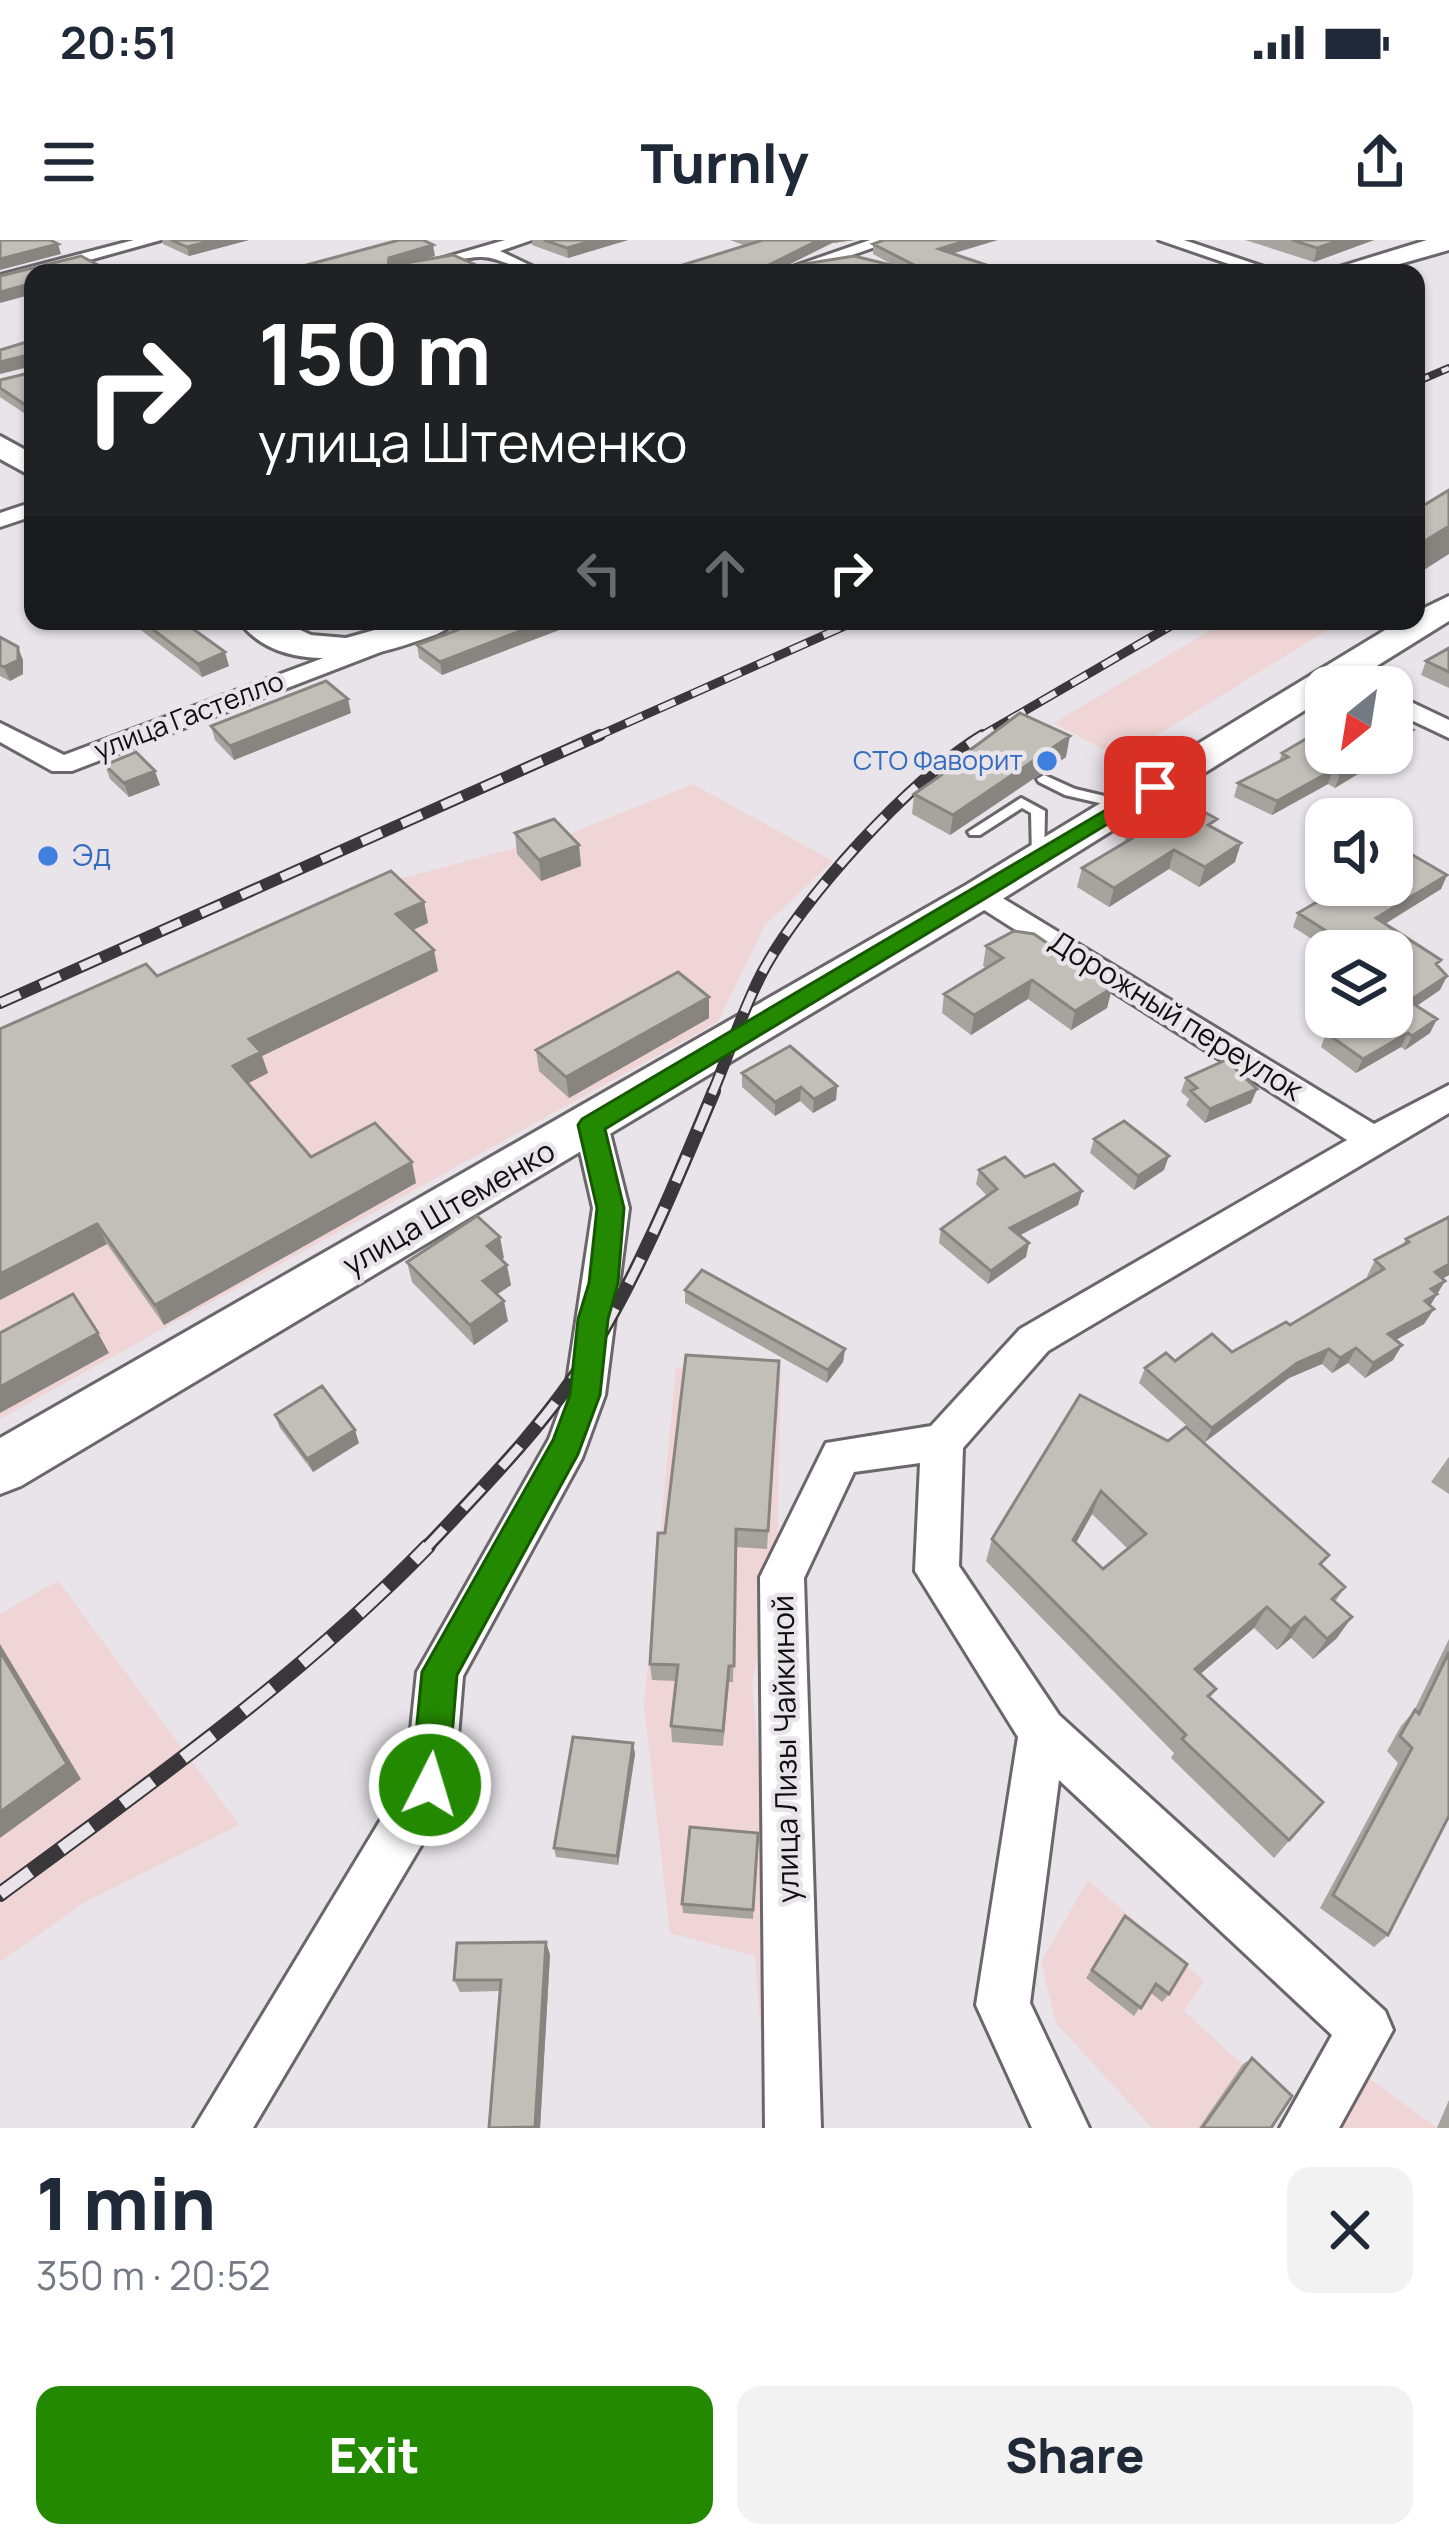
<!DOCTYPE html>
<meta charset="utf-8">
<style>
:root{--surface:#fff;--page:#f2f2f3;--text:#1f2937;--muted:#747a83;--accent:#238900}
body{margin:0;font-family:Manrope,sans-serif;background:var(--page);color:var(--text);height:100vh;display:flex;flex-direction:column;font-size:45px;white-space:nowrap}
*{box-sizing:border-box;margin:0}
p{font-size:39px;color:var(--muted)}
.icon{flex:none;width:66px;height:66px;fill:none;stroke:currentColor;stroke-width:2;stroke-linecap:round;stroke-linejoin:round}
.map{position:relative;height:1888px;overflow:hidden}
.panel{display:flex;flex-direction:column;background:var(--surface);flex:1}
.panel>*{flex:none}
.top-card{position:absolute;left:24px;top:24px;width:1401px;height:366px;border-radius:24px;box-shadow:0 3px 9px #0004;background:#202124;color:#fff;overflow:hidden}
.needle{width:78px;rotate:210deg}
.controls{position:absolute;left:1305px;top:426px;display:grid;gap:24px}
.controls a{display:grid;place-items:center;width:108px;height:108px;border-radius:24px;background:var(--surface);box-shadow:0 3px 9px #0004;font-size:60px}
.pin{position:absolute;display:grid;place-items:center;width:102px;height:102px;color:#fff;margin:-51px;border-radius:24px;box-shadow:0 6px 18px #0006}
.me{position:absolute;width:132px;margin:-66px;rotate:5deg;stroke-linejoin:round;filter:drop-shadow(0 0 9px #0008)}
.turn{display:flex;align-items:center;gap:42px;height:252px;padding:0 36px;font-size:54px}
.turn .icon{width:156px;height:156px;stroke-width:2.5}
.turn b{display:block;font-size:84px;line-height:102px}
.lanes{display:flex;align-items:center;height:114px;padding:0 36px;background:#0003;justify-content:center;gap:60px;direction:ltr}
.lanes .off{opacity:.35}
.round{display:grid;place-items:center;flex:none;width:126px;height:126px;border-radius:24px;background:var(--page)}
.headline{display:flex;align-items:center;justify-content:space-between;height:204px;padding:0 36px}
h1{font-size:72px;font-weight:800;line-height:90px}
.cta{display:flex;gap:24px;margin-top:auto;padding:24px 36px}
.cta a{flex:1;height:138px;border-radius:24px;background:var(--accent);color:#fff;font-size:48px;font-weight:800;line-height:138px;text-align:center}
.cta a+a{background:var(--page);color:var(--text)}
.status{display:flex;justify-content:space-between;align-items:center;height:84px;padding:0 60px;background:var(--surface);direction:ltr}
.status svg{height:33px;fill:currentColor}
header{display:flex;justify-content:space-between;align-items:center;height:156px;padding:0 36px;background:var(--surface);font-size:54px;font-weight:800}
.map>svg:first-child{display:block}
</style>
<div class="status"><b>20:51</b><svg viewBox="0 0 49 12"><path d="M0 12V9h3v3zM5 12V6h3v6zM10 12V3h3v9zM15 12V0h3v12zM26 1h20v11H26zM47 4h2v5h-2z"/></svg></div>
<header><svg class="icon" aria-label="menu" viewBox="0 0 24 24"><path d="M4 6h16M4 12h16M4 18h16"/></svg>Turnly<svg class="icon" aria-label="share" viewBox="0 0 24 24"><path d="M12 15V3M7 8l5-5 5 5M5 13v7h14v-7"/></svg></header>
<div class="map">
<svg width="1449" height="1888" viewBox="0 0 1449 1888">
<rect width="100%" height="100%" fill="#e8e4ea"/>
<path fill="#efd5d5" d="M1226,381H1342L1120,518L1054,483Z
M692,544L833,621L765,685L718,782L0,1179V812L362,649L572,593Z
M676,1127L781,1132L777,1311L752,1444L766,1605L768,1888L755,1716L670,1693L644,1466Z
M58,1341L239,1585L85,1662L0,1722V1374Z
M1088,1640L1204,1741L1184,1771L1283,1862L1266,1888H1152L1056,1783L1041,1722Z
M1362,1833L1437,1888H1339Z"/>
<g fill="none" stroke-linecap="round" stroke-linejoin="round">
<g stroke="#6a666b" stroke-width="6">
<path id="service" d="M1044,535L1075,549L1130,562L1132,565L1125,569L1065,555L1039,542L1037,539Z
M1021,558L1045,571L1044,621H1034L1032,618L1031,573L1022,568L980,595H970L968,592Z"/>
</g>
<g stroke="#6a666b" stroke-width="6">
<path id="minor" d="M134,0H161L0,45V35Z
M505,0H532L500,11L546,33C521,33 499,16 480,17C450,18 423,33 392,33Z
M870,0H895L801,33H775Z
M1159,0H1184L1282,33H1255Z
M33,262V276L0,287V273Z
M382,396L391,398L394,403L391,408L72,531H52L0,502V483L64,515Z
M1339,426L1378,447C1358,447 1340,450 1326,434L1330,429Z
M1392,453L1449,480V498L1392,471Z
M981,645L1374,884L1449,845V873L1048,1111L963,1208L959,1326L1059,1475L1385,1771L1393,1790L1339,1888H1280L1332,1795L1059,1540L1030,1763L1089,1888H1032L976,1765L1018,1497L915,1331L920,1223L854,1232L804,1338L821,1888H765L760,1337L826,1203L931,1186L1020,1089L1347,900L970,661L966,654Z
M591,872L603,876L608,885L629,968L605,1155L582,1218L463,1436L454,1545L447,1562L253,1888H194L406,1538L417,1432L549,1199L565,1155L593,968L574,885L579,876Z"/>
</g>
<g stroke="#6a666b" stroke-width="6">
<path id="secondary" d="M1427,0H1449V10L1368,33H1333L1336,28Z
M0,196L33,214V237L0,219Z
M1449,356V381L1343,447H1326V457L996,663L21,1246L0,1254V1198L966,645L1400,381H1416V372Z
M239,381H281L311,395L346,398L407,381H455C446,393 429,397 414,402C363,420 277,434 239,381Z"/>
</g>
<use href="#service" fill="#fff" fill-rule="evenodd"/>
<use href="#minor" fill="#fff" fill-rule="evenodd"/>
<use href="#secondary" fill="#fff" fill-rule="evenodd"/>
<g stroke="#39373a" stroke-width="8">
<path id="rail-far4" d="M1416,142L1449,128"/>
</g>
<g stroke="#39373a" stroke-width="9">
<path id="rail-far3" d="M593,498L856,381
M978,498L1179,381"/>
</g>
<g stroke="#39373a" stroke-width="12">
<path id="rail-far2" d="M0,763L600,495
M712,854C729,814 742,771 762,733C801,659 911,538 983,495"/>
</g>
<g stroke="#39373a" stroke-width="14">
<path id="rail-far1" d="M425,1309C483,1247 547,1183 591,1111C641,1029 677,940 714,851"/>
</g>
<g stroke="#39373a" stroke-width="16">
<path id="rail" d="M0,1654C146,1546 301,1437 428,1306"/>
</g>
<use href="#rail-far4" stroke="#e8e4ea" stroke-width="4.5" stroke-dasharray="14" stroke-linecap="butt"/>
<use href="#rail-far3" stroke="#e8e4ea" stroke-width="6" stroke-dasharray="18" stroke-linecap="butt"/>
<use href="#rail-far2" stroke="#e8e4ea" stroke-width="8" stroke-dasharray="22" stroke-linecap="butt"/>
<use href="#rail-far1" stroke="#e8e4ea" stroke-width="9" stroke-dasharray="28" stroke-linecap="butt"/>
<use href="#rail" stroke="#e8e4ea" stroke-width="12" stroke-dasharray="38" stroke-linecap="butt"/>
</g>
<path fill="#a7a39e" fill-rule="evenodd" d="M162,0H249L189,16L163,4Z
M532,0H628L568,18L532,5Z
M730,0H855L832,3L784,27H897L873,14V4L953,14L1010,33H657L746,6Z
M1245,0H1374L1314,22Z
M33,100V179L0,157V140L33,132Z
M129,381H182L229,426L202,437Z
M481,381H558L559,390L442,435L419,418L417,405Z
M0,397L23,420V434L10,441L0,436Z
M1449,408V448L1421,435L1426,421Z
M351,473L234,520L215,500L211,486Z
M1413,490L1407,504L1335,548L1328,544L1272,575L1234,557L1238,543L1279,521L1282,513Z
M965,514L1066,517L950,595L912,574L914,554L965,519Z
M105,525L160,545L129,557L110,539Z
M1214,588L1235,622L1199,647L1169,629L1109,667L1077,647L1082,628L1124,603L1127,591Z
M515,593L579,605L581,626L541,641L517,614Z
M1405,610L1447,635L1441,649L1385,684L1438,727L1440,750L1416,766L1430,793L1405,810L1401,807L1356,833L1321,807L1326,793L1392,777V711H1330L1293,687L1298,673Z
M424,662L428,683L413,690L438,731L262,816L268,833L248,843L311,917L416,943L164,1085L107,1004L0,1060V789Z
M986,706L1112,748L1107,768L1071,790L1028,759L971,795L942,773L944,754L986,728L983,726Z
M709,757V778L569,858L539,831L536,810Z
M742,833L837,846L836,860L813,873L800,861L775,876L742,847Z
M1186,838L1257,849L1251,863L1205,883L1186,865L1189,859L1181,852Z
M1094,899L1164,930L1134,950L1090,913Z
M979,930L1025,937L1082,951L1078,965L1020,995L1026,1017L988,1044L939,1003L941,989L987,956L976,944Z
M1449,977V1035L1442,1039L1445,1041L1430,1066L1434,1069L1424,1084L1395,1100L1402,1105L1393,1120L1365,1138L1348,1123L1332,1133L1322,1124L1289,1138L1205,1202L1139,1143L1145,1128L1232,1112L1290,1085L1369,1038L1367,1036L1375,1020L1402,1006L1406,999Z
M504,1018L501,1019L511,1045L497,1054L508,1081L474,1105L412,1042L407,1022Z
M685,1050L845,1109L843,1122L827,1143L685,1063Z
M779,1121L767,1309L736,1307L733,1442H729L723,1506L672,1502L671,1486L676,1441L652,1440L650,1424L665,1293Z
M275,1175L359,1203L313,1232L280,1188Z
M1168,1201L1345,1347L1335,1362L1337,1398L1313,1419L1291,1398L1277,1410L1254,1388L1200,1434L1216,1449L1210,1458L1323,1562L1274,1618L1171,1518L1174,1513L986,1321L992,1299ZM1092,1274L1128,1309L1103,1329L1076,1303Z
M1449,1217V1254L1431,1242Z
M1449,1399V1576L1388,1695L1374,1707L1320,1668L1398,1523L1387,1511L1401,1486L1414,1471Z
M633,1503L635,1514L618,1625L556,1617L554,1608Z
M758,1593L753,1679L683,1673L682,1664Z
M1125,1676L1169,1754L1162,1762L1150,1752L1134,1776L1086,1738Z
M546,1702L550,1715L540,1888H489L500,1751L460,1752L454,1740Z
M1252,1818L1271,1888H1199L1243,1824Z
M1449,1860V1888H1437Z"/>
<path fill="#888581" d="M215,0H249L189,16L187,7Z
M595,0H628L568,18L567,8Z
M819,0H855L832,3L772,33L771,24Z
M968,0H998L938,18L939,9Z
M1340,0H1374L1314,22L1317,8Z
M58,4L61,14L0,30V19Z
M433,5L435,16L391,29L388,26L389,18Z
M98,25L100,33H68Z
M33,43V54L0,63V52Z
M32,114L33,126L0,134V122Z
M1449,286V314L1416,335V316L1420,304Z
M546,381H558L559,390L442,435L440,422Z
M18,407L23,420V434L10,441L4,427Z
M225,412L229,426L202,437L198,424Z
M348,459L351,473L234,520L230,506Z
M1413,490L1407,504L1335,548L1340,534L1375,513H1392V503Z
M1070,496L1066,517L950,595L953,575Z
M1333,530L1328,544L1272,575L1277,561Z
M155,531L160,545L129,557L124,543Z
M1241,603L1235,622L1199,647L1205,627Z
M579,605L581,626L541,641L539,620Z
M1174,610L1169,629L1109,667L1114,648Z
M1447,635L1441,649L1370,693L1376,678Z
M424,662L428,683L401,695L396,674Z
M434,710L438,731L262,816L268,833L241,847L233,826L249,799Z
M1447,736L1440,750L1402,776L1409,761Z
M1032,740L1028,759L971,795L974,775Z
M1112,748L1107,768L1071,790L1075,771Z
M709,757V778L569,858L566,837Z
M1437,779L1430,793L1405,810L1412,796Z
M1408,793L1401,807L1356,833L1363,819Z
M837,846L836,860L813,873L814,859Z
M801,847L800,861L775,876V862Z
M1257,849L1251,863L1205,883L1210,869Z
M1169,916L1164,930L1134,950L1138,936Z
M412,922L416,943L164,1085L155,1065Z
M1082,951L1078,965L1007,1002L1010,988Z
M97,984L107,1004L0,1060V1034Z
M500,997L504,1018L491,1026L487,1006Z
M1029,1003L1026,1017L988,1044L991,1031Z
M1449,1024V1035L1426,1047L1435,1032Z
M507,1025L511,1045L487,1061L483,1041Z
M1445,1041L1428,1069L1416,1076L1431,1049Z
M504,1061L508,1081L474,1105L470,1085Z
M1434,1069L1424,1084L1380,1109L1388,1094Z
M98,1093L109,1113L0,1173V1147Z
M1402,1105L1393,1120L1365,1138L1373,1123Z
M1356,1108L1348,1123L1332,1133L1340,1118Z
M845,1109L843,1122L827,1143L828,1130Z
M1329,1109L1322,1124L1289,1138L1205,1202L1212,1188L1297,1123Z
M355,1190L359,1203L313,1232L307,1219Z
M1101,1251L1092,1274L1065,1322L1073,1300Z
M1267,1367L1254,1388L1183,1449L1195,1429Z
M1305,1377L1291,1398L1277,1410L1291,1389Z
M1352,1377L1337,1398L1313,1419L1327,1399Z
M0,1404L81,1539L0,1598Z
M633,1503L635,1514L618,1625L617,1616Z
M546,1702L550,1715L540,1888H536Z"/>
<path fill="#c2beb8" stroke="#888581" stroke-width="3" fill-rule="evenodd" d="M0,0H50L58,4L0,19Z
M171,0H215L187,7Z
M399,0H423L433,5L389,18L388,26L453,15L485,29L472,33H277Z
M544,0H595L567,8Z
M757,0H819L771,24L785,27L854,16L899,27L912,24L873,4L884,0H968L939,9L1010,33H657L760,1Z
M1292,0H1340L1317,8Z
M81,16L98,25L68,33H33V43L0,52V36Z
M33,100V170L0,148V140L33,132L32,114L0,122V110Z
M1449,250V286L1420,304L1416,303V270Z
M142,381H182L225,412L198,424Z
M481,381H546L440,422L417,405Z
M0,397L18,407V420L4,427L0,425Z
M1449,408V432L1426,421Z
M326,441L348,459L230,506L211,486Z
M1020,473L1070,496L953,575L914,554L970,515L965,514Z
M1392,480L1413,490L1392,503Z
M1326,487V513H1375L1340,534L1333,530L1277,561L1238,543L1288,517L1282,513Z
M136,512L155,531L124,543L105,525Z
M1179,558L1217,579L1208,585L1241,603L1205,627L1174,610L1114,648L1082,628L1136,596L1127,591Z
M554,579L579,605L539,620L515,593Z
M1392,593L1408,603L1399,607L1447,635L1376,678L1441,720L1436,724L1447,736L1409,761L1437,779L1412,796L1408,793L1363,819L1326,793L1354,777H1392V711H1358L1298,673L1346,645H1392Z
M391,631L424,662L396,674L434,710L249,799L261,812L233,826L311,917L375,883L412,922L155,1065L97,984L0,1034V789L146,724L157,736Z
M1014,691L1034,694L1112,748L1075,771L1032,740L974,775L944,754L1003,718L986,706Z
M678,732L709,757L566,837L536,810Z
M790,806L837,846L814,859L801,847L775,862L742,833Z
M1226,820L1257,849L1210,869L1191,851L1197,848L1186,838Z
M1124,881L1169,916L1138,936L1094,899Z
M1005,917L1025,937L1054,924L1082,951L1010,988L1029,1003L991,1031L941,989L997,949L979,930Z
M477,976L500,997L487,1006L507,1025L483,1041L504,1061L470,1085L407,1022Z
M1449,977V1024L1435,1032L1445,1041L1431,1049L1437,1054L1425,1061L1434,1069L1388,1094L1402,1105L1373,1123L1356,1108L1340,1118L1329,1109L1297,1123L1212,1188L1145,1128L1166,1113L1175,1121L1212,1094L1232,1112L1286,1082L1290,1085L1384,1029L1375,1020L1409,1002L1406,999Z
M702,1030L845,1109L828,1130L685,1050Z
M73,1054L98,1093L0,1147V1093Z
M686,1115L779,1121L768,1291L736,1289L734,1426H729L723,1491L671,1486L678,1425L650,1424L658,1293H665Z
M322,1146L355,1190L307,1219L275,1175Z
M1080,1155L1168,1201L1186,1187L1329,1315L1320,1324L1345,1347L1332,1359L1352,1377L1327,1399L1305,1377L1291,1389L1267,1367L1195,1429L1216,1449L1208,1456L1323,1562L1289,1600L1182,1499L1186,1495L992,1299ZM1101,1251L1146,1294L1103,1329L1073,1300Z
M0,1411L67,1524L0,1572Z
M1449,1412V1576L1388,1695L1333,1655L1412,1508L1400,1496L1415,1470L1419,1474Z
M573,1497L633,1503L617,1616L554,1608Z
M690,1587L758,1593L753,1670L682,1664Z
M1125,1676L1187,1724L1169,1754L1156,1744L1141,1768L1092,1730Z
M546,1702L535,1887L489,1888L501,1740H454L457,1703Z
M1252,1818L1292,1856L1271,1888H1202Z"/>
<path fill="#238900" stroke="#175900" stroke-width="3" d="M1155,541L1162,542V551L605,889L624,968L618,1043L608,1079L600,1155L578,1214L457,1435L448,1545L443,1558L430,1563L417,1558L411,1545L422,1432L553,1200L570,1155L578,1079L589,1043L597,968L578,885L582,879Z"/>
<g fill="#3f7fe0" stroke="#e8e4ea" stroke-width="4.5">
<circle cx="1047" cy="521" r="12"/>
<circle cx="48" cy="616" r="12"/>
</g>
<g text-anchor="middle" stroke-width="9" stroke-linejoin="round" paint-order="stroke">
<g font-size="27" fill="#0f0e10" stroke="#e8e4ea">
<text transform="translate(189 476) rotate(-21)" y="9">улица Гастелло</text>
</g>
<g font-size="27" fill="#366cbe" stroke="#e8e4ea" text-anchor="end">
<text x="1023" y="530">СТО Фаворит</text>
</g>
<g font-size="30" fill="#366cbe" stroke="#e8e4ea" text-anchor="start">
<text x="72" y="626">Эд</text>
</g>
<g font-size="30" fill="#0f0e10" stroke="#e8e4ea">
<text transform="translate(1176 776) rotate(32)" y="10">Дорожный переулок</text>
<text transform="translate(449 968) rotate(-30)" y="10">улица Штеменко</text>
<text transform="translate(786 1509) rotate(-91)" y="10">улица Лизы Чайкиной</text>
</g>
</g>
</svg>
<div class="controls">
<a><svg class="needle" viewBox="-14 -14 28 28"><path d="M0-13l5 13h-10z" fill="#e53935"/><path d="M0 13l5-13h-10z" fill="#747a83"/></svg></a>
<a><svg class="icon" aria-label="sound" viewBox="0 0 24 24"><path d="M4 9h4l5-4v14l-5-4H4zM17 9q2 3 0 6"/></svg></a>
<a><svg class="icon" aria-label="layers" viewBox="0 0 24 24"><path d="M12 4l9 5-9 5-9-5zM3 14l9 5 9-5"/></svg></a>
</div>
<div class="pin" style="left:1155px;top:547px;background:#d93025"><svg class="icon" aria-label="arrive" viewBox="0 0 24 24"><path d="M6 21V4h12l-3 4 3 4H6"/></svg></div>
<svg class="me" style="left:430px;top:1545px" viewBox="-20 -20 40 40"><circle r="17" fill="#238900" stroke="#fff" stroke-width="3"/><path d="M0-11L8 9 0 5-8 9z" fill="#fff"/></svg>
<div class="top-card">
<div class="turn"><svg class="icon" aria-label="right" viewBox="0 0 24 24"><path d="M7 20v-9h11M14 6l5 5-5 5"/></svg><div><b>150 m</b>улица Штеменко</div></div>
<div class="lanes"><svg class="icon off" aria-label="left" viewBox="0 0 24 24"><path d="M17 20v-9H6M10 6l-5 5 5 5"/></svg><svg class="icon off" aria-label="ahead" viewBox="0 0 24 24"><path d="M12 20V5M6 11l6-6 6 6"/></svg><svg class="icon" aria-label="right" viewBox="0 0 24 24"><path d="M7 20v-9h11M14 6l5 5-5 5"/></svg></div>
</div>
</div>
<section class="panel">
<div class="headline"><div><h1>1 min</h1><p>350 m · 20:52</p></div><a class="round"><svg class="icon" aria-label="close" viewBox="0 0 24 24"><path d="M6 6l12 12M18 6L6 18"/></svg></a></div>
<div class="cta"><a>Exit</a><a>Share</a></div>
</section>
